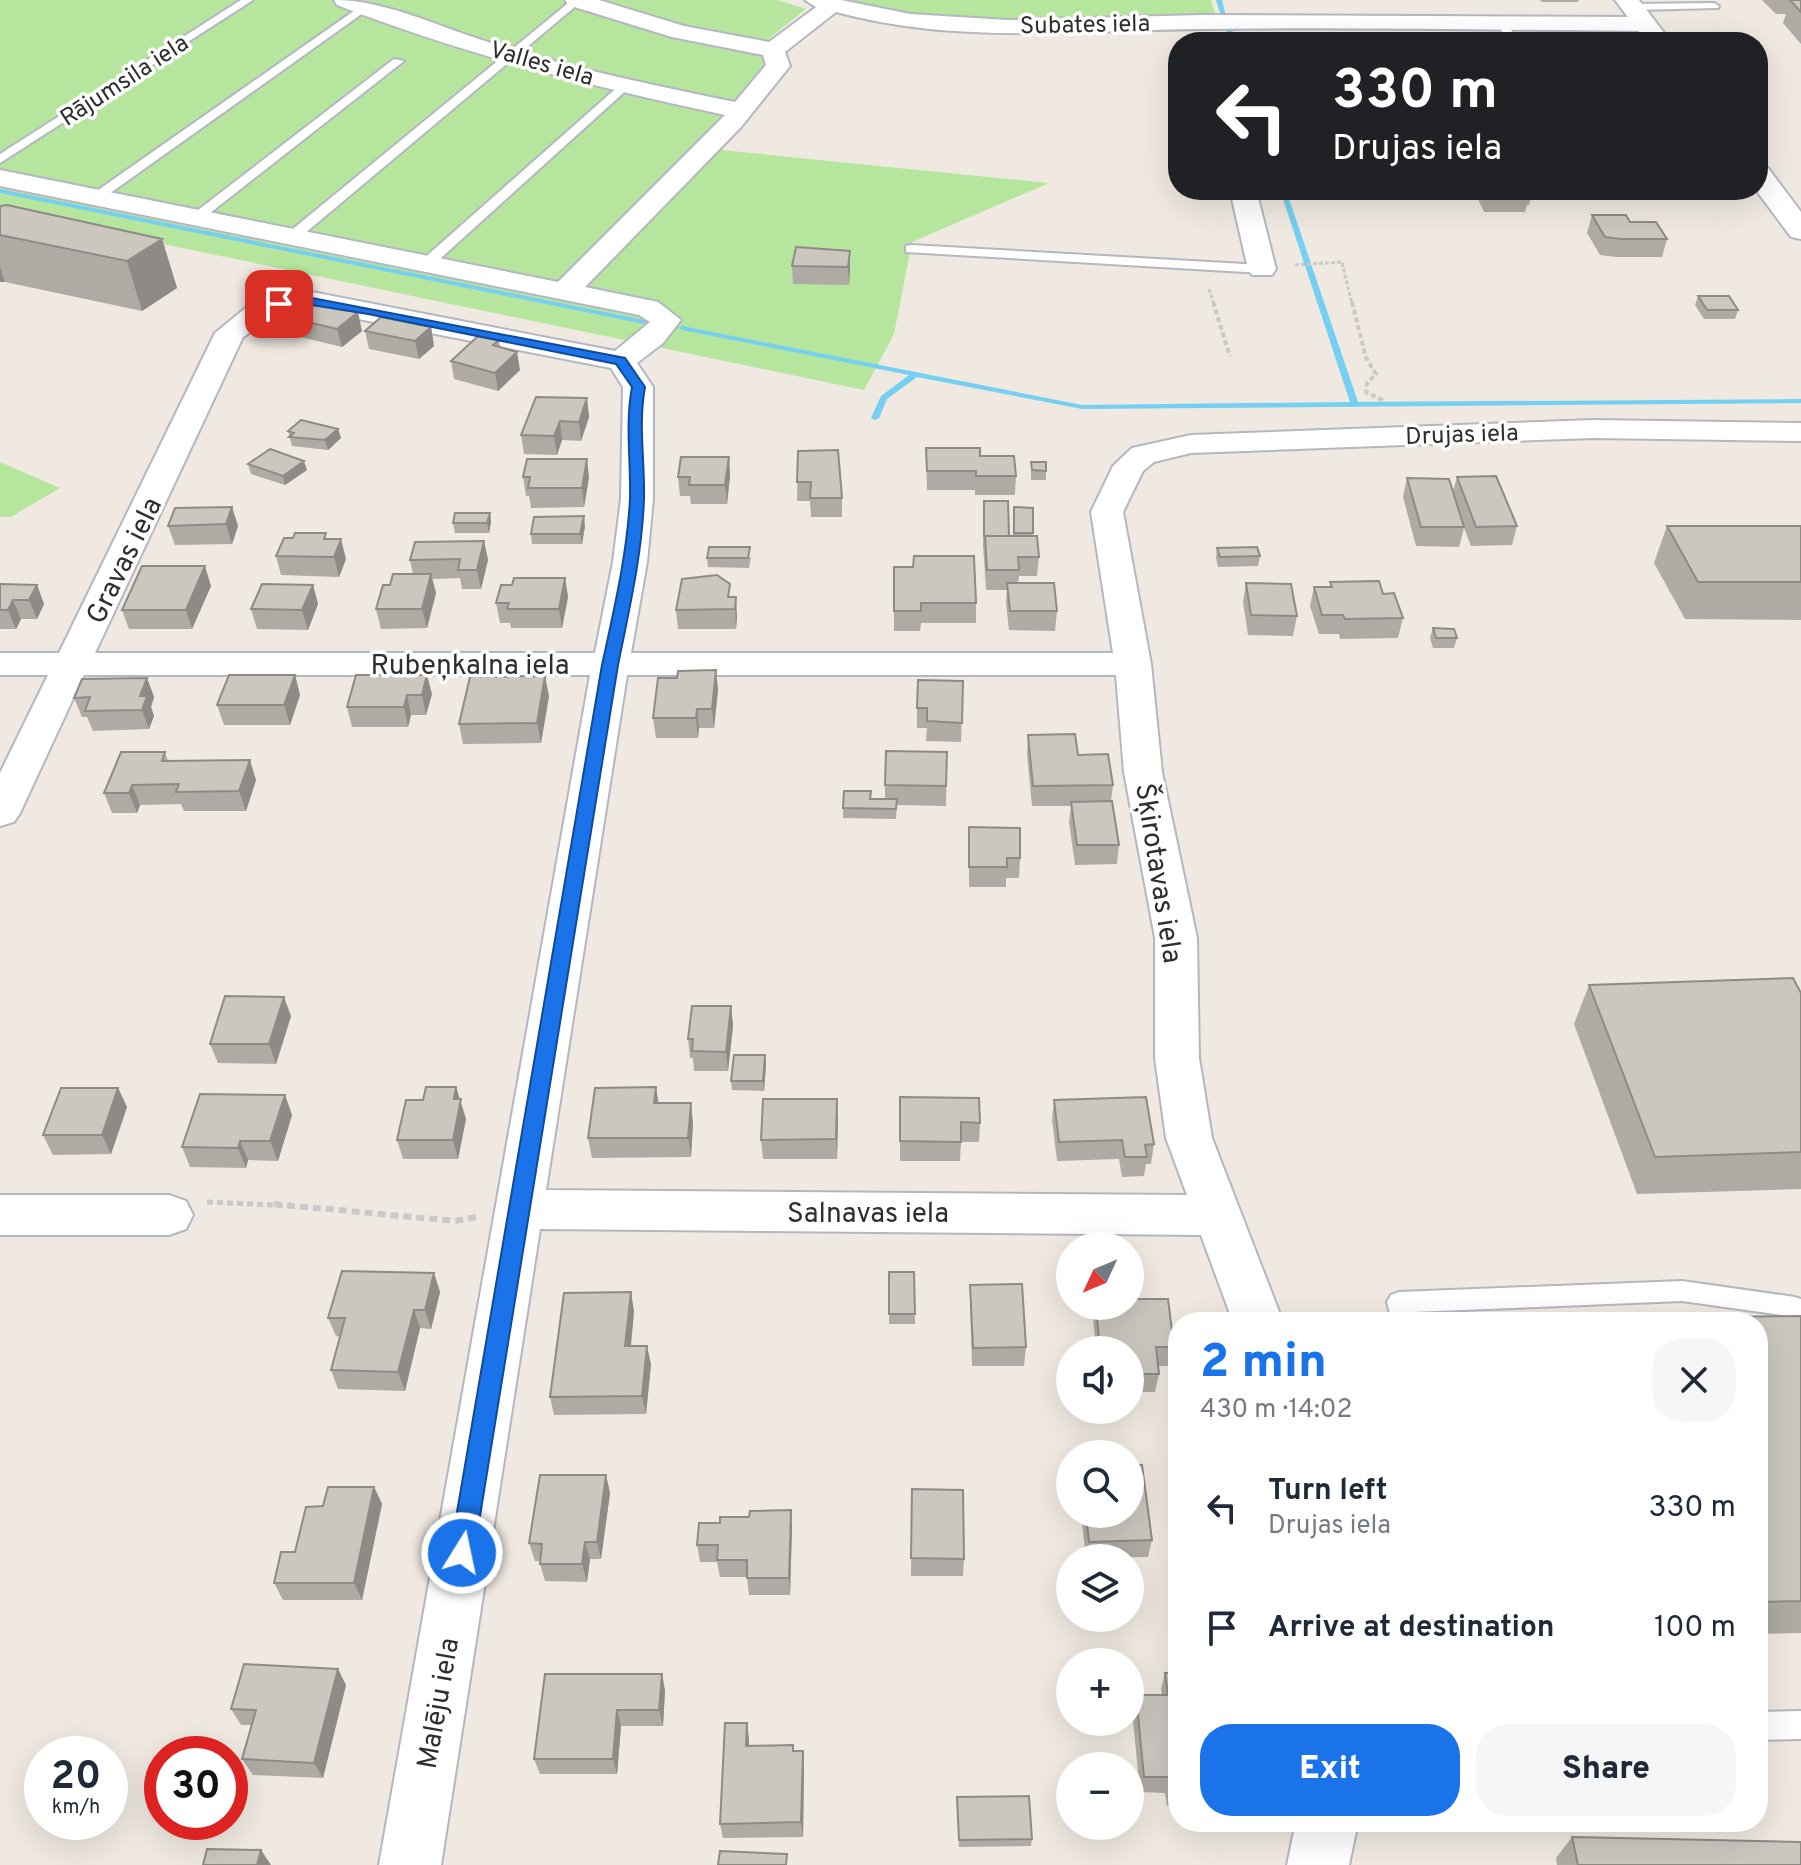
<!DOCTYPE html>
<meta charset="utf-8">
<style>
:root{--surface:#fff;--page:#f6f6f7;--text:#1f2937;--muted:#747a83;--accent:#1a73e8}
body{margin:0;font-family:Overpass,sans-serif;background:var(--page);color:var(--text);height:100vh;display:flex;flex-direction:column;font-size:30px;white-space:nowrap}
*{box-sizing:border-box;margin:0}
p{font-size:26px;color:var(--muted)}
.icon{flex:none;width:44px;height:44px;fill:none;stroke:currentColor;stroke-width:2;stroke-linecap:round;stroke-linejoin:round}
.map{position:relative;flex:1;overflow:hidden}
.drawer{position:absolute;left:1168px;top:1312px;width:600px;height:520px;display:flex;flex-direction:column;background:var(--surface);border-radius:32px;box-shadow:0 8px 32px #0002}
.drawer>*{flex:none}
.banner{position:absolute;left:1168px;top:32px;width:600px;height:168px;border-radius:32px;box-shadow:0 8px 32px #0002;background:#202124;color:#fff;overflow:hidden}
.needle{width:52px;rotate:226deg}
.tools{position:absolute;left:1056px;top:1232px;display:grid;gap:16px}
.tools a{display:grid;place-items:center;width:88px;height:88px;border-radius:50%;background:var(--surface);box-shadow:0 8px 32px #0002;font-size:40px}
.speed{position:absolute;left:24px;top:1736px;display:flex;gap:16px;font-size:40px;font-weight:700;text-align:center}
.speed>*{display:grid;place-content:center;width:104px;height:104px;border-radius:50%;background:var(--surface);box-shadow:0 8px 32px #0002;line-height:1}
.speed small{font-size:20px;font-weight:400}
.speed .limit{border:12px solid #d22;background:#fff;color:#111}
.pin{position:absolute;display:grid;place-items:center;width:68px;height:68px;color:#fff;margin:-34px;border-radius:16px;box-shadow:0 4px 12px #0006}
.me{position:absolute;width:88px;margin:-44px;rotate:10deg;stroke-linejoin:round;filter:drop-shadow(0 0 6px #0008)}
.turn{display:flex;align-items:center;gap:28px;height:168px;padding:0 32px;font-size:36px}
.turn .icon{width:104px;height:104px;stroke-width:2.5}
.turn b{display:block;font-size:56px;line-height:68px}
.round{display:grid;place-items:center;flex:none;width:84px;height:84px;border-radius:32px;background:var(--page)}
.headline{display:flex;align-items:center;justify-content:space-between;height:136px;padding:0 32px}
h1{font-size:48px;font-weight:800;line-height:60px;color:var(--accent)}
.button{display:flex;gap:16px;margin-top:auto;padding:16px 32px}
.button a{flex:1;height:92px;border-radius:32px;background:var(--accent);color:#fff;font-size:32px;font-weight:800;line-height:92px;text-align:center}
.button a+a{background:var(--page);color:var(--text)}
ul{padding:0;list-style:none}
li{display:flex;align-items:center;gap:24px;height:120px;padding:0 32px}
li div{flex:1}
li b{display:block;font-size:30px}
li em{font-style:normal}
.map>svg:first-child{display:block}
</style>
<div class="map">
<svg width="1801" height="1865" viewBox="0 0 1801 1865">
<rect width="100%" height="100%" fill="#efe9e1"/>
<path fill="#b6e59e" d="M0,0H777L806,9L767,40L766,71L721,150L1049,183L912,242L894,334L864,390L0,210Z
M830,0H1211L1217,20L952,23Z
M0,462L60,488L11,517H0Z"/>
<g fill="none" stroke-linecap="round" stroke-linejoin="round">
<path fill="#75cff0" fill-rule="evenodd" d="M1216,0H1222L1227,20L1222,19Z
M1229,27L1232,29L1236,42H1230L1226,29Z
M0,189L644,320L648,322L644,324L0,193Z
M1280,190H1286L1358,402L1801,399V403L1082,409L917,377L887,399L879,418L875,420L871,418L881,396L909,375L682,330L678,328L682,326L1082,405L1350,402Z"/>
<g stroke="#b4b7c1" stroke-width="4">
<path id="lane" d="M241,0H253L0,163V154Z
M572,0H583L298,239H288V233Z
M1714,3L1719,6L1718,8L1633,10L1628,7L1633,4Z
M361,6L370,8L102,199H94V193Z
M1504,21L1509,24L1516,42H1506L1499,24Z
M394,59L404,61L201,220H193V214Z
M621,84L631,86L431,267H421V261Z
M911,245L1262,265L1269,269L1262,273L906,252V246Z
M1682,1281L1795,1297L1801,1299V1322L1789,1316L1682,1301L1413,1312L1416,1322H1392L1387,1302L1391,1295L1399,1292Z
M1801,1711V1739L1758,1740V1712Z"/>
</g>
<g stroke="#b4b7c1" stroke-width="4">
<path id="street" d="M334,0C389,0 445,30 498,45C576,69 656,86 735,102L766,65L763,55L672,37L568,5L565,0H599L684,26L769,42L816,7L805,0H841L910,14L1007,20L1202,15L1645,17L1656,24L1645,31C1498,30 1351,27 1204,29C1081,30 957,45 836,12L785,52L790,66L741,127L585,287L658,302L681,320L663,343L637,363L653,387V499L647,562L631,653H1113L1091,512L1113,466L1132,448L1191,435L1593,420L1801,423V441L1593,438L1191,453L1154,462L1143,471L1123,512L1151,664L1162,772L1197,938L1199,1058L1212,1138L1283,1322H1233L1201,1235L540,1229L441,1865H379L590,675H84L20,813L14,822L0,826V773L48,675H0V653H59L215,333L248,306L312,292L615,351L650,322L639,315L0,186V170L558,282L725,115C593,87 463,54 337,5ZM312,310L611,368L623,387L621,499L613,562L595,653H95L243,337L277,315ZM627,675H1116L1124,772L1155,938V1058L1166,1138L1187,1195L546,1190Z
M1230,190H1256L1276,269L1272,275H1252L1248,269Z
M0,1195H169L186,1201L193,1215L186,1229L169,1235H0Z
M1296,1822H1358L1349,1865H1287Z"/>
</g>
<g stroke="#b4b7c1" stroke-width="4">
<path id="secondary" d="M1615,0H1639L1671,42H1647Z
M1758,166L1768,168L1801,212V239L1791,237L1756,190Z"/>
</g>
<path stroke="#c9c9c9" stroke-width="3" stroke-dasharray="4 2" stroke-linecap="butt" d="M1295,265L1342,262L1352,304
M1209,289L1214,304"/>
<path stroke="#c9c9c9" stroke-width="4" stroke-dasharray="5 3" stroke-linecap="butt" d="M1213,302L1230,356
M1352,302L1366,358L1376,374L1367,383L1366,392L1384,401"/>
<path stroke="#c9c9c9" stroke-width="5" stroke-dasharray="6 4" stroke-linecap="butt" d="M207,1202L295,1206"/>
<path stroke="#c9c9c9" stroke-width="6" stroke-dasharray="8 5" stroke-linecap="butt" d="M274,1204L455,1221L476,1217"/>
<use href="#lane" fill="#fff" fill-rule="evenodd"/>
<use href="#street" fill="#fff" fill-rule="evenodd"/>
<use href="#secondary" fill="#fff" fill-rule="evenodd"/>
</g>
<path fill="#afaba4" d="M1540,0H1579L1578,2H1542Z
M1762,0H1801V44L1783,23L1786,14H1776Z
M1474,190H1533L1529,205H1527L1525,212H1484Z
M0,206L162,239L177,288L142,311L5,282H0Z
M1592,215L1630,222L1667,239L1662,257H1616L1600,255L1587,233Z
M850,251V269L849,285L793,284L792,266Z
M1698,296L1738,310L1735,319H1704L1695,305Z
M279,315L362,331L342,347L284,333Z
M431,327L434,346L419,359L369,349L365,331Z
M499,340L500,347L520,370L498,391L454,379L451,361Z
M587,398L589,417L581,441L562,440L557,455L524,454L521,435Z
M338,429L341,438L328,450L292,446L288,431Z
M926,448L1016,476L1015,495H975V490H927Z
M798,451L842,498V517H811L810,501H797Z
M729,457L730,476L727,504H691L690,496H680L678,477Z
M1031,462H1046V480H1031Z
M248,464L307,470L285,485L251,474Z
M523,477H589L584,507L531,508L529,496H526Z
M1457,477L1517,526L1512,545L1471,546L1464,528L1459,547L1416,546L1403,497L1407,478L1453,491Z
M984,501L1009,536H1013L1014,507L1033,508V536L1039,557L1037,576H1019L1018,583L1057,611L1055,631L1009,630L1006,603L1007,590H986L983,545Z
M232,507L238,526L232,544L175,545L168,526Z
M490,513L491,522L489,533H455L453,523Z
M585,526L582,544H532L531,534Z
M1667,526H1801V620L1685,619L1654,563Z
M328,539L346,559L339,577L281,575L276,556Z
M484,541L488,560L481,589H462L460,578L432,579L436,593L427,628L381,629L376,609L390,585L413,574L410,560Z
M1217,548L1260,556L1258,566L1218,567L1216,558Z
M751,557L749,568L708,567L707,558Z
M894,567L976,603V623H921L920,631H894Z
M565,578L568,597L562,628H511L510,623H500L496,603L512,585Z
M1330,582L1383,594L1403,618L1398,638L1340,639L1339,634H1319L1310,606L1314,587H1330Z
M1246,583L1297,616L1293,636L1248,635L1243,602Z
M0,584L37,585L44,604L37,619H21L16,629H0Z
M313,585L318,604L308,630L257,629L251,609Z
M211,586L192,629H129L122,610Z
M731,597L737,616L736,629H678L676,610Z
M1433,628L1457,638L1454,648H1433L1430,638Z
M716,670L718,690L714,728H699L698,738H656L653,718Z
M295,675L300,695L290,725H224L217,705Z
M356,675L432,694L426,715H411L408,727H352L347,707Z
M147,678L154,697L151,707L154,716L149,729L93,731L87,717H82L74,698Z
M963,681L961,742L926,741L927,728H917V708Z
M549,696L541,743L463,744L459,724Z
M1028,735L1078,755L1113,785L1111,801L1119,845L1117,864L1075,865L1069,822L1071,806H1032L1027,754Z
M165,752L168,761L256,780L246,811H184L181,804L140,805L137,813H112L104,793Z
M947,752L946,806L897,805L896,819L843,818V808L871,799H885V785Z
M969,827L1020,858L1019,878H1006V887H969Z
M1589,985L1801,993V1189L1637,1194L1574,1024Z
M731,1006L733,1026L728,1071H694L693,1058H690L688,1039Z
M291,1016L276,1064L218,1063L210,1044Z
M765,1055L766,1065L764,1091L732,1090L731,1081Z
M456,1087L466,1119L458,1159H403L397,1140L423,1100Z
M656,1087L658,1103L693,1123L691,1157L592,1158L588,1138Z
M118,1088L127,1107L111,1154L53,1155L43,1135Z
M285,1095L292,1115L278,1161L248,1160L246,1168L190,1167L182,1147Z
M900,1097L980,1123L979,1142H961L960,1161H900Z
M1054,1100L1154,1144L1151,1164H1146L1144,1176L1122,1177L1119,1159L1057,1161L1052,1120Z
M838,1118L837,1159H763L761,1140Z
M889,1272H914L915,1324H889Z
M434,1273L440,1292L431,1329L420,1328L405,1391L338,1389L331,1370L340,1337L336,1336L328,1318Z
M970,1285L1026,1347L1024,1366H972L970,1303Z
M1095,1306H1130L1174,1347L1170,1366H1158L1159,1374L1155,1392H1132L1130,1375V1350H1096L1093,1318Z
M634,1311L631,1346L651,1364L646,1414L554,1415L550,1397Z
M1801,1316V1633L1758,1634V1322H1464L1465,1320Z
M606,1475L610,1493L601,1559H590L587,1582L545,1581L540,1564V1561H535L529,1543Z
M374,1487L382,1504L362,1600H283L274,1583L323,1506Z
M912,1489L964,1559L963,1576H911Z
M791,1510L792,1528L790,1595H749L747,1577H720L717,1562H700L697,1545L720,1523Z
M1081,1514H1130L1152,1540L1148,1557L1086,1558Z
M1165,1673H1178V1806H1167L1165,1793L1140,1792L1132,1711L1136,1695H1162L1161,1689Z
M545,1674L665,1690L663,1726H621L617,1774H540L534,1759Z
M346,1685L323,1778L253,1775L242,1759L252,1725H241L231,1709Z
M747,1723L749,1746L803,1751L804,1766L803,1837L723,1838L720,1824Z
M957,1797L1032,1839L1031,1846L959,1847Z
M1572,1837L1801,1865H1557L1556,1858Z"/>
<path fill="#8e8b86" d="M162,239L177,288L142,311L127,261Z
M850,251V269L849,285L848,267Z
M0,267L5,282H0Z
M358,312L362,331L342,347L337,329Z
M431,327L434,346L419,359L415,341Z
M517,352L520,370L498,391L495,373Z
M587,398L589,417L581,441L579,422Z
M560,421L562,440L557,455L554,436Z
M338,429L341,438L328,450L325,440Z
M729,457L730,476L727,504L725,485Z
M587,459L589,477L584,507L582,488Z
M304,461L307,470L285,485L283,476Z
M232,507L238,526L232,544L226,524Z
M490,513L491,522L489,533L487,523Z
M584,516L585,526L582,544L580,534Z
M341,539L346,559L339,577L334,557Z
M484,541L488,560L481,589L477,570Z
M205,566L211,586L192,629L186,610Z
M431,574L436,593L427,628L422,609Z
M565,578L568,597L562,628L559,609Z
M37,585L44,604L37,619L29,600Z
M313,585L318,604L308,630L302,610Z
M736,597L737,616L736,629L735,609Z
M13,600L21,619L16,629L8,610Z
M716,670L718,690L714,728L712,709Z
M295,675L300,695L290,725L284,705Z
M427,675L432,694L426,715L422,695Z
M545,676L549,696L541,743L537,723Z
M147,678L154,697L151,707L154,716L149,729L142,710L140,696Z
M407,695L411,715L408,727L404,707Z
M697,709L699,728L698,738L696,718Z
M250,760L256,780L246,811L239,791Z
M132,785L140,805L137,813L129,793Z
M284,997L291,1016L276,1064L269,1044Z
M731,1006L733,1026L728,1071L726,1052Z
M765,1055L766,1065L764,1091L763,1081Z
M456,1087L466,1119L458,1159L453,1140L454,1099Z
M656,1087L659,1107L654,1103Z
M118,1088L127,1107L111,1154L102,1135Z
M285,1095L292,1115L278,1161L270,1141Z
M837,1099L838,1118L837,1159L836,1139Z
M691,1103L693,1123L691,1157L688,1138Z
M240,1141L248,1160L246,1168L238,1148Z
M434,1273L440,1292L431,1329L425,1310Z
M631,1292L634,1311L629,1364L625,1346Z
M414,1310L420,1328L405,1391L398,1372Z
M647,1346L651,1364L646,1414L642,1396Z
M606,1475L610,1493L601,1559L597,1542Z
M374,1487L382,1504L362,1600L354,1583Z
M791,1510L792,1528L790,1595L789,1578Z
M585,1542L590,1559L587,1582L582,1564Z
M338,1669L346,1685L323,1778L314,1763Z
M662,1674L665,1690L663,1726L659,1710Z
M617,1710L621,1726L617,1774L613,1759Z
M747,1723L749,1739V1761L746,1746Z
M803,1751L804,1766L803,1837L801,1822Z
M261,1850L271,1865H257Z"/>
<path fill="#cbc7bf" stroke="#8e8b86" stroke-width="2" d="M1790,0H1801V12Z
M1486,190H1527L1529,195H1488Z
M7,205L162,239L127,261L0,235V206Z
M1592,215H1626L1630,222H1656L1667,239H1621L1605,237Z
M796,247L850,251L848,267L792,266Z
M1698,296H1729L1738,310H1707Z
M296,302L313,306L318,303L358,312L337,329L279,315Z
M381,317L431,327L415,341L365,331Z
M478,336L499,340L493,345L517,352L495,373L451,361Z
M536,397L587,398L579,422L560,421L554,436L521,435Z
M301,420L338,429L325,440L289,437L294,433L288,431Z
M926,448H980V456H1014L1016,476H976V471H927Z
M270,449L304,461L283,476L248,464Z
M838,450L842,498H810L811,482H797L798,451Z
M681,457H729L725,485H689L690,477H678Z
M527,459H587L582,488H528L530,477H523Z
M1031,462H1046V471L1032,470Z
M1496,476L1517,526L1476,527L1457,477Z
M1407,478L1449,479L1464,527H1421Z
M984,501H1008L1009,536H984Z
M232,507L226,524L168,526L175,508Z
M1014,507L1033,508V533H1014Z
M455,513H490L487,523H453Z
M584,516L580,534H531L534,517Z
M1667,526H1801V582H1698Z
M295,533H326L324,539H341L334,557L276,556L284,538H293Z
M985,536H1037L1039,557H1018L1019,570H987Z
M484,541L477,570H458L460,559L410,560L415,542Z
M709,547H750L748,558H707Z
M1257,547L1260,556L1220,557L1217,548Z
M914,556H974L976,603H921V611H894V567H913Z
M142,566H205L186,610H122Z
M393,574H431L422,609H376L383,585H390Z
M717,575L730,584L728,597H736L735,609L676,610L682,579Z
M514,578H565L559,609H507L509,603H496L501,585H512Z
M1379,581L1383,594L1394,593L1403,618L1345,619L1343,615H1322L1314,587H1332L1330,582Z
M1007,583H1054L1057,611H1010Z
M1246,583L1291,584L1297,616L1251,615Z
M0,584L37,585L29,600H13L8,610H0Z
M262,584L313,585L302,610L251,609Z
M1433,628L1454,629L1457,638H1436Z
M716,670L712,709H697L696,718H653L658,678H677L678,671Z
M229,675H295L284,705H217Z
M356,675H427L422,695H407L404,707H347Z
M545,676L537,723L459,724L470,677Z
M147,678L140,696H147L142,710L85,711L90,697L74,698L82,679Z
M918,680L963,681L962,723L927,721V708H917Z
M1075,734L1078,755L1108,754L1113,785L1033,786L1028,735Z
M886,751L947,752L946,786L885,785Z
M121,752H165L162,761L250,760L239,791L176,792L179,784L132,785L129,793H104Z
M844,791H871L870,799H897L896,809L843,808Z
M1112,801L1119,845H1077L1071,802Z
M969,827L1020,828V858H1007V867H969Z
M1793,978L1801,993V1152L1655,1157L1589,985Z
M225,996L284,997L269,1044H210Z
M692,1006H731L726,1052L692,1051L693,1039H688Z
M734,1055H765L763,1081H731Z
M426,1087H456L454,1099H461L453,1140H397L406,1100H423Z
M656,1087L654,1103H691L688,1138H588L595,1088Z
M61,1088H118L102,1135H43Z
M200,1094L285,1095L270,1141H240L238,1148L182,1147Z
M900,1097L979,1098L980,1123L961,1122V1142L900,1141Z
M1146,1097L1154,1144L1145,1145L1147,1157H1125L1122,1140L1059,1142L1054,1100Z
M763,1099H837L836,1139L761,1140Z
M342,1271L434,1273L425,1310H414L398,1372L331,1370L345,1318H328Z
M889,1272H914L915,1314H889Z
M1022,1284L1026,1347L973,1348L970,1285Z
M631,1292L625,1346H647L642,1396L550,1397L564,1293Z
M1130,1299H1168L1174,1347H1156L1159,1374H1135L1134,1357H1130V1350H1100L1096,1306H1130Z
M1801,1316V1601L1758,1602V1322H1466L1465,1320Z
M1130,1465H1142L1152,1540L1089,1542L1086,1514H1130Z
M540,1475H606L597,1542H585L582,1564H540L542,1544L529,1543Z
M328,1487H374L354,1583H274L281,1552H295L306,1507L323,1506Z
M912,1489L963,1490L964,1559L911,1558Z
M791,1510L789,1578H747V1560H717L718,1545H697L699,1523H720V1517H749L750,1511Z
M244,1664L338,1669L314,1763L242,1759L256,1710L231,1709Z
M1165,1673H1178V1791H1171L1169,1777H1144L1136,1695H1168Z
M545,1674H662L659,1710H617L613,1759H534Z
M725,1723H747L746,1746L793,1745V1751H803L801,1822L720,1824Z
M1029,1796L1032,1839L959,1840L957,1797Z
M1572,1837L1801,1842V1865H1578Z
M207,1849L261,1850L257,1865H203Z
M720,1851L787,1854L786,1865H718Z"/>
<path fill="#1a73e8" stroke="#114b97" stroke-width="2" d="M312,298L625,358L645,387C638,425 645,461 644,499C642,555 629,610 618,665L474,1553L471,1561L462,1564L454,1561L450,1553L602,665C614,610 627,555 630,499C631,461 625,425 632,387L616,364L368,314L312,305L279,308L273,304Z"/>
<g text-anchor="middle" stroke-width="7" stroke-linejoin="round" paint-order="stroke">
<g font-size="24" fill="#2e2e2e" stroke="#fff">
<text transform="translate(1085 24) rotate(-1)" y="8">Subates iela</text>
<text transform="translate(542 63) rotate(16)" y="8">Valles iela</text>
<text transform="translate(124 80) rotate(-33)" y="8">Rājumsila iela</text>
<text transform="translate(1462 434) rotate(-2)" y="8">Drujas iela</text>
</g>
<g font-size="28" fill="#2e2e2e" stroke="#fff">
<text transform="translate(123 560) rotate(-64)" y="10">Gravas iela</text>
<text x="470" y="674">Rubeņkalna iela</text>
<text transform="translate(1160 873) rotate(81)" y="10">Šķirotavas iela</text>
<text x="868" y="1222">Salnavas iela</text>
<text transform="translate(437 1703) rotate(-80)" y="10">Malēju iela</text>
</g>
</g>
</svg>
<div class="tools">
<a><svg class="needle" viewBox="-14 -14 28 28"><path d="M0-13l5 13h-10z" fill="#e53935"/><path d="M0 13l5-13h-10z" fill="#747a83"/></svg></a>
<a><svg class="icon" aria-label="sound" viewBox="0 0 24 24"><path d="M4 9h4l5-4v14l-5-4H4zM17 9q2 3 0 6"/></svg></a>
<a><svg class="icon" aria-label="search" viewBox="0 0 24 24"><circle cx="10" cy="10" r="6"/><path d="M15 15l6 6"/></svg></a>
<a><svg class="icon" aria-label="layers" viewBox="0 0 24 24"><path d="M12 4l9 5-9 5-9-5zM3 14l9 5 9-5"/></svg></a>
<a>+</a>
<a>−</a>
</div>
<div class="speed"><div>20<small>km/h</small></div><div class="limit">30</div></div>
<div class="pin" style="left:279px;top:304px;background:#d93025"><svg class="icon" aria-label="arrive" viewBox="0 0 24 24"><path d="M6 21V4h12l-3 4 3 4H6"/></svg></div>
<svg class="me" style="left:462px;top:1553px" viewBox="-20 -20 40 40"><circle r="17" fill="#1a73e8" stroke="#fff" stroke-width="3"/><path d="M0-11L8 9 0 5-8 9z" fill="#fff"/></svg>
<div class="banner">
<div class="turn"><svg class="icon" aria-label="left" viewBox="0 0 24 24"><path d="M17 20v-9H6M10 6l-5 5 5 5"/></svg><div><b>330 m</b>Drujas iela</div></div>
</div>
<section class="drawer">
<div class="headline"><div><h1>2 min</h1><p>430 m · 14:02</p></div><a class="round"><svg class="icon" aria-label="close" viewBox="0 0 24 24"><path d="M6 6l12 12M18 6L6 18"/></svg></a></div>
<ul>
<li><svg class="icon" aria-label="left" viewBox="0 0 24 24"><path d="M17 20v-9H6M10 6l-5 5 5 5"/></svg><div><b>Turn left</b><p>Drujas iela</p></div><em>330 m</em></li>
<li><svg class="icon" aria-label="arrive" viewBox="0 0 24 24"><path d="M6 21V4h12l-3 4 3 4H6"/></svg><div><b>Arrive at destination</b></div><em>100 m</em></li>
</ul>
<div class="button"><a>Exit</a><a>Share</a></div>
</section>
</div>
